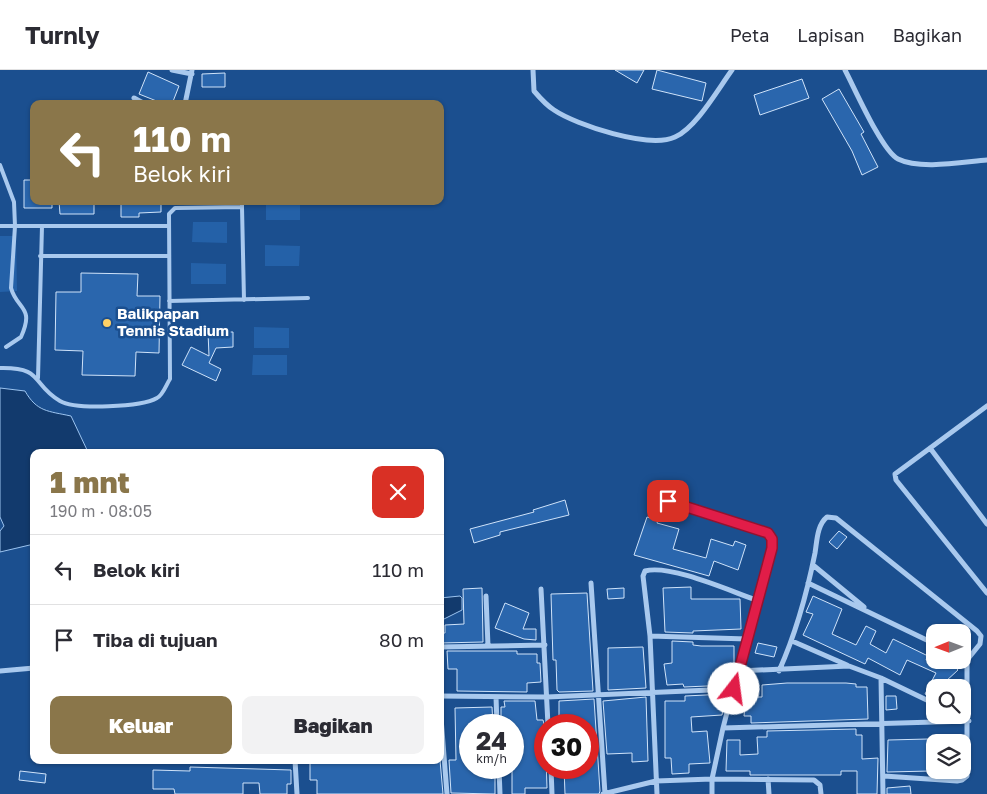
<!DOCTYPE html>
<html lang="id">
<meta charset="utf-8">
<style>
:root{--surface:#fff;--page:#f2f2f3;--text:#2b2b33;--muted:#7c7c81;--line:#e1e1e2;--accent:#8a764a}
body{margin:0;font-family:"Golos Text",sans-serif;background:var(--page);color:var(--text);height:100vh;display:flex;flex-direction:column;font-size:19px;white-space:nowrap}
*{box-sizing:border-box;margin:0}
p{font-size:16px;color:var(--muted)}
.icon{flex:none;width:28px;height:28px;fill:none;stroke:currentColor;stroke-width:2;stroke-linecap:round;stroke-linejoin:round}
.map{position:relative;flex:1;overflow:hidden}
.panel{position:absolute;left:30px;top:379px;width:414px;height:315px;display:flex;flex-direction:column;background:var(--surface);border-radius:10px;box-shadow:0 1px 4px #0004}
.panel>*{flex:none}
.banner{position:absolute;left:30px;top:30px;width:414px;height:105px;border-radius:10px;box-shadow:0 1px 4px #0004;background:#8a764a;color:#fff;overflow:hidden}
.needle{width:32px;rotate:269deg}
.fabs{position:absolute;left:926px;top:554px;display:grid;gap:10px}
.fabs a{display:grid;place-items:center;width:45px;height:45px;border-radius:10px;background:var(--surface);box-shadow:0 1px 4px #0004;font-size:25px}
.speed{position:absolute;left:459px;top:644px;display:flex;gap:10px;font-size:25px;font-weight:700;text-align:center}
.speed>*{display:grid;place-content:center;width:65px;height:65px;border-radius:50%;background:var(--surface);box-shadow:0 1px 4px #0004;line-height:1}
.speed small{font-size:12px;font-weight:400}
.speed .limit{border:8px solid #d22;background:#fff;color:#111}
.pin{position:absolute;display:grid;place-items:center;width:42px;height:42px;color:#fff;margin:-21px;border-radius:10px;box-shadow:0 2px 8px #0006}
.me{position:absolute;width:55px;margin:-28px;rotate:15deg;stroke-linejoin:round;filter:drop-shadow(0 0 4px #0008)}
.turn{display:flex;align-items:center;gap:18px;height:105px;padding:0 20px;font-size:22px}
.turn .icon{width:65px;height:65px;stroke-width:2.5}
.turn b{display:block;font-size:35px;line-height:42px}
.round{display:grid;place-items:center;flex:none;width:52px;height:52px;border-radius:10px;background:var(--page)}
.overview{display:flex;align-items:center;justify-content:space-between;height:85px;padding:0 20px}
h1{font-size:30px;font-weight:800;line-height:38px;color:var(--accent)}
.action{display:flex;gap:10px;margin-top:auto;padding:10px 20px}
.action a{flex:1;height:58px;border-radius:10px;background:var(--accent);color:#fff;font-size:20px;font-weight:800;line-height:58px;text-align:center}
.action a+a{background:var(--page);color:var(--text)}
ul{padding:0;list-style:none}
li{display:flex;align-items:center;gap:15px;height:70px;padding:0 20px;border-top:1px solid var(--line)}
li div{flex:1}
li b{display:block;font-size:19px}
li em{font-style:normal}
header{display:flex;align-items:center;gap:30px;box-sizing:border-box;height:70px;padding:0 25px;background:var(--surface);border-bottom:1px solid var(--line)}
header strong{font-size:24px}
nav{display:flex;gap:28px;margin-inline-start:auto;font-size:18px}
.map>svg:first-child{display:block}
</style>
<header>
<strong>Turnly</strong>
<nav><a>Peta</a><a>Lapisan</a><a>Bagikan</a></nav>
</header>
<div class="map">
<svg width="987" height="724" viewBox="0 0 987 724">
<rect width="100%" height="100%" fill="#1b4f8f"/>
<path fill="#2461a8" d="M266,131H300V150H266Z
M193,152H227V173L192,172Z
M0,166H16L17,221L0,222Z
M265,175L300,176L299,196H265Z
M191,193L226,194V214H191Z
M254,257L289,258V278H254Z
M253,285H287V305H252Z"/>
<path fill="#123a6d" stroke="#9cc4f0" d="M0,318L25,321C37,342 48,341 71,346L88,382H34V474L0,482V461L4,456L0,447Z
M460,526L462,528V540L440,551V528Z"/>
<path fill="#2a66ad" stroke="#cfe3fa" d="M615,0H644L637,13Z
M657,0L706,13L702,31L652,19Z
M148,2L179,16L172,34H164L139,24Z
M225,3V17H202V4Z
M802,9L809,28L760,45L754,25Z
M839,19L864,62L861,64L878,97L862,105L852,81L822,29Z
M24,110H34V131H52V138H24Z
M59,131H94V144H60Z
M161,131V142L139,143V147H121V132Z
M81,203L138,204L137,226H160L159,283L136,282L135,306L82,305L83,281L55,280L56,222H81Z
M208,262H233V277L216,278L209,293L221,299L216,311L182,295L191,277L209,286Z
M565,430L569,445L500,462V465L474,473L470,459L534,442L533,440Z
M647,447L658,450L657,453L679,459L673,479L706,488L711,469L733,476L735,471L746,475L738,500L714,491L709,506L634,485Z
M839,461L847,467L837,479L829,472Z
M691,517V529H740L741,559L693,561V563L665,562L663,518Z
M482,518L483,572L440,573V563H445V555L464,554L463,519Z
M624,518V528L608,529L607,519Z
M587,523L593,621L559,622L557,620L556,590H553L551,524Z
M813,526L842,539L832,564L856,575L866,556L876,561L870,574L886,583L893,569L928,586L926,590H940L948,594L951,592L958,600L945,612L954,618H935V629L925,624L936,603L907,590L900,605L868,588L865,594L803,565L813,544L806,542Z
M505,533L529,543L523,559H536V570L524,569L495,558Z
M672,571L693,572V575L701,576H734V597L730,615L684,617L683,614L667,615L664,594L672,593Z
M758,573L777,577L774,587L755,583Z
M643,577L646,618L608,620V578Z
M447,581H517V584H537V593H540L541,612L527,613V622L457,621V599H448Z
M787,613H846L856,614V617H867L868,649L751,653V646H744L746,627H762V615Z
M726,624L722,645L691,647L692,662L707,661L710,693L689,694V703L672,704L671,688H665V631H685V626Z
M886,626H896L897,639L886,640Z
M646,627L648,691L632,692V683L607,684L603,631Z
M594,629L600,721L599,724H565L564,698H588V655H559V631Z
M504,631H535L537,650H543L545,658L547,718H525V724H512V655H510V650H501V637H505Z
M492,637L493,655H470V698H495V724L451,723L449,690H456L455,638Z
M856,659V665H862V689L878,688L877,724H857V701H841V705H750V701H726L727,670H740V685L758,684L757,667H767V661Z
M928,669L935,670V681H930L931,701L887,702L888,670Z
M310,690H440L443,724H317V710H310Z
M190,697L291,700V714H287V724H260L259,713H243V724H175L174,719H153V700L190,701Z
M20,701L46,704L45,713L19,710Z
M910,716L911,724H887V718Z"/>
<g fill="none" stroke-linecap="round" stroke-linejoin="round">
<path stroke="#a9c9ee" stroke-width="4" d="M0,95L14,132L15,156L11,218C17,240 35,236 21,267L6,277
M242,137L244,230
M0,156H169
M40,186H169
M169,231L308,228
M0,298C44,297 31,314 60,331C75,340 142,337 157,328C163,325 166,315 170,309L169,144L175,138L242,137V131
M38,308L42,156"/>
<path stroke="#a9c9ee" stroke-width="5" d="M172,0L192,4
M533,0L534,21C540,28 546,35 554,40C576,55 649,79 675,67C696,58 718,19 732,0
M845,0C855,19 882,81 898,89C920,100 963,92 987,90
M134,28L145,34
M185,34L192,0
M987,336L895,404L896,410L987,523
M930,378L987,454
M651,426L768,463C777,477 761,514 756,530
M813,495L864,537
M591,513L605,724
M808,513L935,574
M541,519L548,655
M486,526L488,576
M650,566L747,569
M792,571L847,595
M440,577L545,575
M0,601L34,598
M739,601L849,596L881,608L883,724
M779,601C796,563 807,523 815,483C817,471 817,455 827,447L836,448L977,561L981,566L980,574L967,590V706L962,710L957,711L884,706
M881,608L935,634
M440,626L547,627L734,619
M496,627L497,655
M440,635L447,724
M957,645L968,651
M723,658L969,651
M295,690L297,724
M499,698L500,724
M551,698L552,724
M768,709L769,724
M603,724L656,711L712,709L814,710L820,715L821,724
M657,724L650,566L643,506L645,501C670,494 730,521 756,530L723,658L712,709V724"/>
</g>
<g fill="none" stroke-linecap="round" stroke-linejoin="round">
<g stroke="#92132f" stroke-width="12">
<path id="route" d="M668,431L768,463L772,469V478L734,619"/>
</g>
<use href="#route" stroke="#e11d48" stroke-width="9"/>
</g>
<circle fill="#ffd166" stroke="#1b4f8f" stroke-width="2" cx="107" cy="253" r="5"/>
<g text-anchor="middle" stroke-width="5" stroke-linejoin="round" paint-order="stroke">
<g font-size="15" font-weight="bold" fill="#fff" stroke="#1b4f8f" text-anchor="start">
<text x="117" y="249">Balikpapan<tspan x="117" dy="17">Tennis Stadium</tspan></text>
</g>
</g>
</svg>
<div class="fabs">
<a><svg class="needle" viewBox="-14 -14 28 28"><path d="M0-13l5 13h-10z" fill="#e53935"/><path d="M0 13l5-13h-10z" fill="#7c7c81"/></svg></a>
<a><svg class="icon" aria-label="search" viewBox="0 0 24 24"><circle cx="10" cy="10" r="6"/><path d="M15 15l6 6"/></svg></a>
<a><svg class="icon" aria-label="layers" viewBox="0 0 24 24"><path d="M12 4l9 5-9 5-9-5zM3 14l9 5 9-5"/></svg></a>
</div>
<div class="speed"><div>24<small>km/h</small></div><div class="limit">30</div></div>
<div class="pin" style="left:668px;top:431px;background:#d93025"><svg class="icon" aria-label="arrive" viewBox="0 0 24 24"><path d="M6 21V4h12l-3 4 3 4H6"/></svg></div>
<svg class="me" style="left:734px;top:619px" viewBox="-20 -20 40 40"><circle r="19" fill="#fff"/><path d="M0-13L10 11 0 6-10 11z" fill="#e11d48"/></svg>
<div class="banner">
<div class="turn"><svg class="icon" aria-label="left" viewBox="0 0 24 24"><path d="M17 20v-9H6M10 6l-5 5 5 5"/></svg><div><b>110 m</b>Belok kiri</div></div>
</div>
<section class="panel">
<div class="overview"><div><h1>1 mnt</h1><p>190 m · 08:05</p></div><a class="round" style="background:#d93025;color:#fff"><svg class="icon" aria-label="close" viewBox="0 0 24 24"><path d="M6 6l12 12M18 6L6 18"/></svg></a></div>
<ul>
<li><svg class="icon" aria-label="left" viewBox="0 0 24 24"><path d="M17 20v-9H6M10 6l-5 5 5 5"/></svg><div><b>Belok kiri</b></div><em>110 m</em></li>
<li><svg class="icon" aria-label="arrive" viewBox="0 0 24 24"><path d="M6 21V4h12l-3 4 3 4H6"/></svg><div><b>Tiba di tujuan</b></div><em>80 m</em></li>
</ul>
<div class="action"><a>Keluar</a><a>Bagikan</a></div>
</section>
</div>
